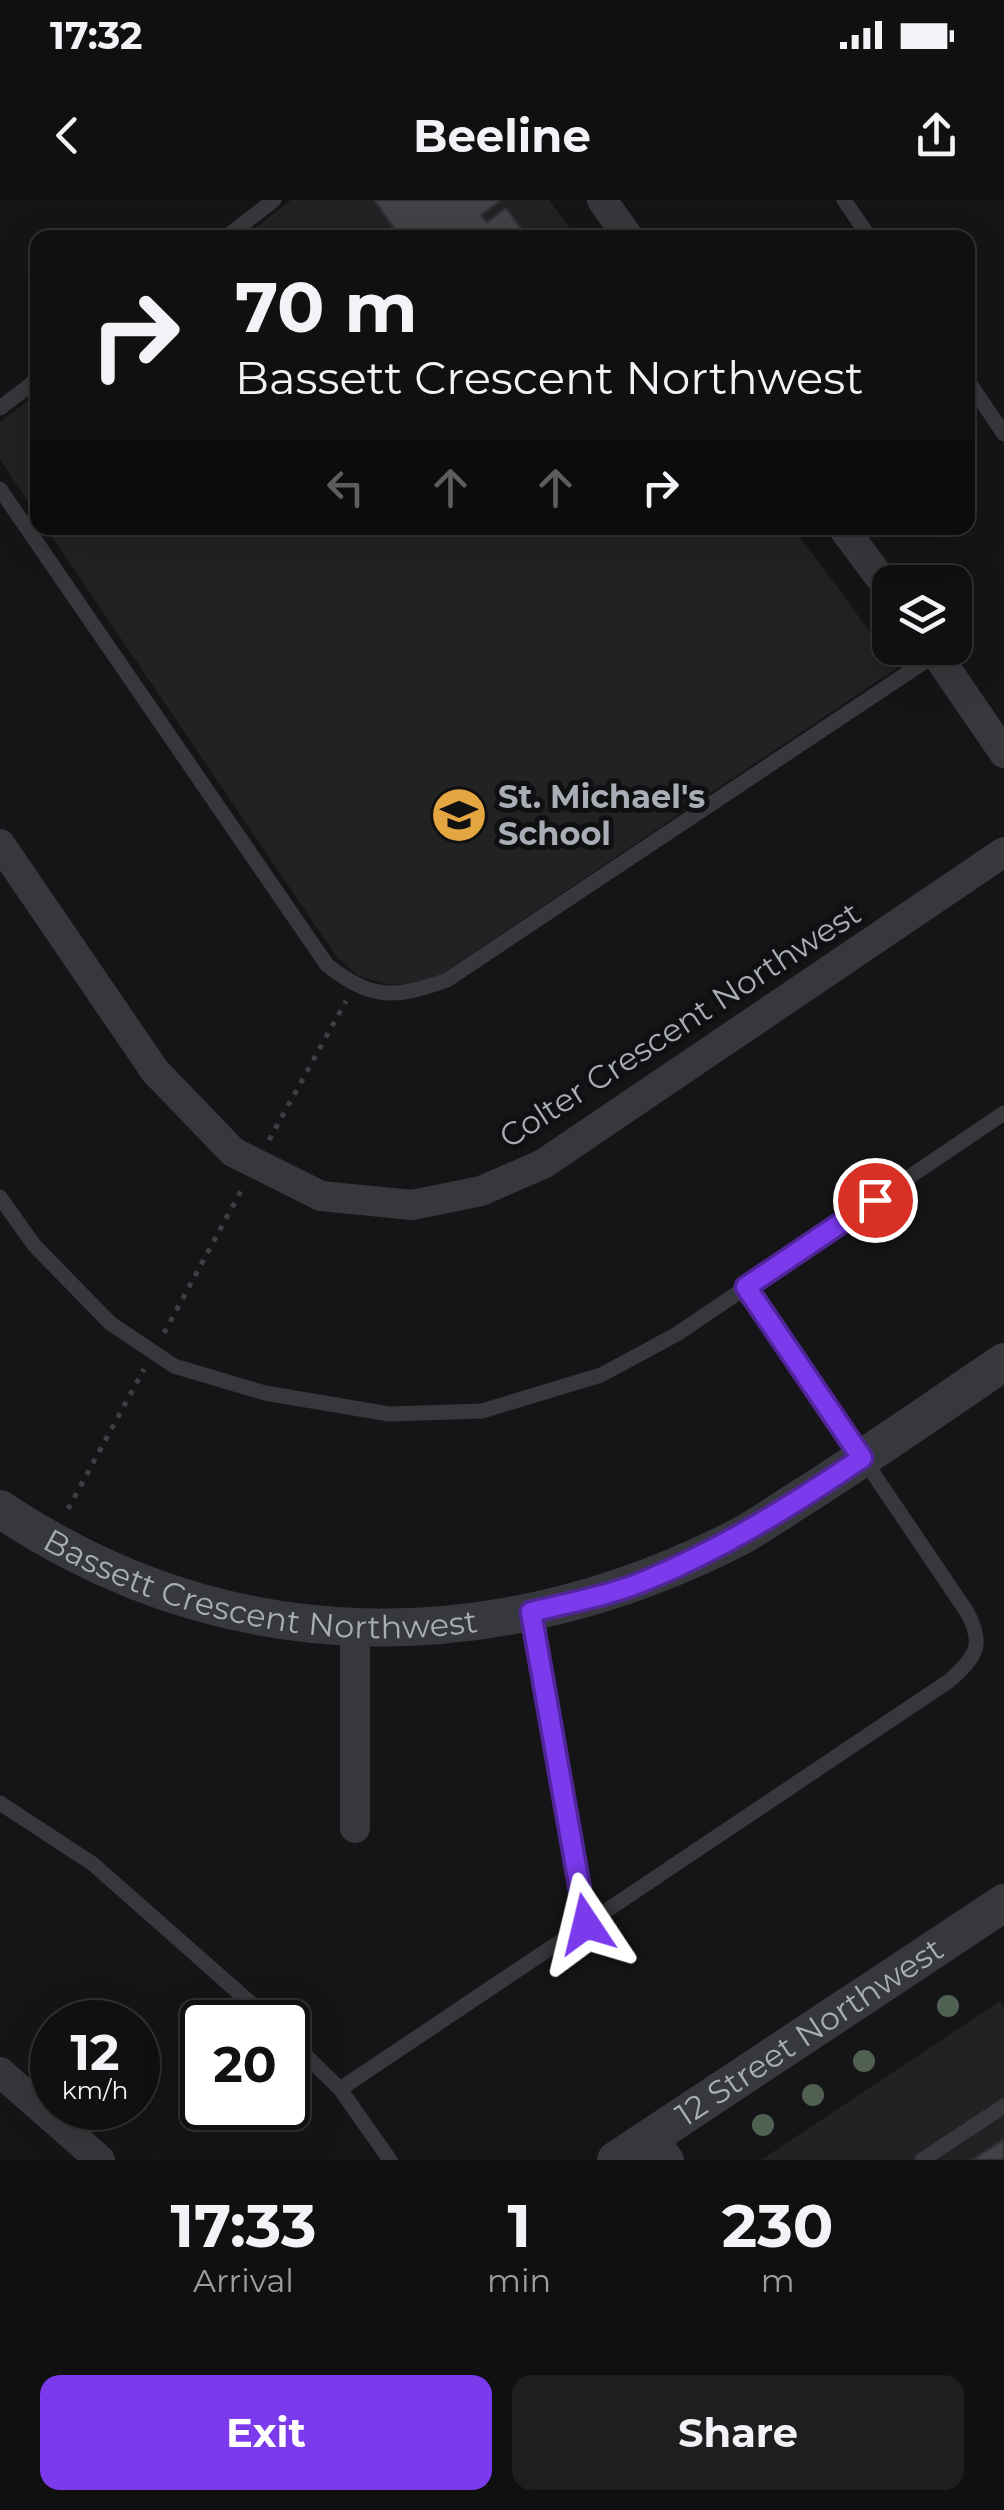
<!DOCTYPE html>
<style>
:root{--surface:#101011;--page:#1e1e1f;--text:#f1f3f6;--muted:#9c9d9f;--line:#303031;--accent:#7c3aed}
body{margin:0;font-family:Montserrat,sans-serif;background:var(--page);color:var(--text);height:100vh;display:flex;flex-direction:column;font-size:38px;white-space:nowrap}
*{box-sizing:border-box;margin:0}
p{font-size:32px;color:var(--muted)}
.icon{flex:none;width:55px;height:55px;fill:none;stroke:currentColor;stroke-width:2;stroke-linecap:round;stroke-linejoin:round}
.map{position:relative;height:1960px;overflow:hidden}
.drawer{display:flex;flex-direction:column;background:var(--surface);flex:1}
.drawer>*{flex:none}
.top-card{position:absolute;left:30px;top:30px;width:945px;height:305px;border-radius:20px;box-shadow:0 10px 40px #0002,0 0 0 2px var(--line);background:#101011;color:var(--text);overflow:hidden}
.controls{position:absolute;left:872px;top:365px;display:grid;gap:20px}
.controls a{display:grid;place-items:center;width:100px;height:100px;border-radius:20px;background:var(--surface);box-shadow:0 10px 40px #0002,0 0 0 2px var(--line);font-size:50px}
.speed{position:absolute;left:30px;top:1800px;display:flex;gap:20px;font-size:50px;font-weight:700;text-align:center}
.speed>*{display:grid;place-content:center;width:130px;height:130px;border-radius:50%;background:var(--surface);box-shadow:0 10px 40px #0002,0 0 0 2px var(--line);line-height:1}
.speed small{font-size:25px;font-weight:400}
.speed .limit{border:5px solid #111;border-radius:15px;background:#fff;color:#111}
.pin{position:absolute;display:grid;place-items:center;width:85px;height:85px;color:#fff;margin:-42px;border:5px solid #fff;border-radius:50%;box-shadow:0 2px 10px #0007}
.me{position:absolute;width:110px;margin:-55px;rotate:350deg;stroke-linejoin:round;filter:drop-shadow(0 0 8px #0008)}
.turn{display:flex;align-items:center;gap:35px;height:210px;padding:0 40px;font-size:45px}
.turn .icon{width:130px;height:130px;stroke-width:2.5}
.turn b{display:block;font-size:70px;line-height:85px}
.lanes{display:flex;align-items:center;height:95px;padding:0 40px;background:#0003;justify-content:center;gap:50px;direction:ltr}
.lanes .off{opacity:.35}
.eta{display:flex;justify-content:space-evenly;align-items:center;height:170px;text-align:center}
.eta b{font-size:60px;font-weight:700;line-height:70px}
.button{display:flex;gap:20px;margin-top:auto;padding:20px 40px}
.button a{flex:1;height:115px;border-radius:20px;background:var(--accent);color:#fff;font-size:40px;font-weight:700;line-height:115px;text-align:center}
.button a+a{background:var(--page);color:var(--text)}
.status{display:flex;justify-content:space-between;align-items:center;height:70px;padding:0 50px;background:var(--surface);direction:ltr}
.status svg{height:28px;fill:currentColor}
header{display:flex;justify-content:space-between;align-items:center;height:130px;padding:0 40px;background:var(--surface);font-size:45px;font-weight:700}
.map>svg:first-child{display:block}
</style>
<div class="status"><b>17:32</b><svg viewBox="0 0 49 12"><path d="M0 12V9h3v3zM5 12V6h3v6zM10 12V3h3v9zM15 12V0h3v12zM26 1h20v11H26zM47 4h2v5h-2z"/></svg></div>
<header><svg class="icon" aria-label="back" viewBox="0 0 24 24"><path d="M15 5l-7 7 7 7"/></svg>Beeline<svg class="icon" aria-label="share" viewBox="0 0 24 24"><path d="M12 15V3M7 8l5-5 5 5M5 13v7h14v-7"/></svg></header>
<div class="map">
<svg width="1004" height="1960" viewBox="0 0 1004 1960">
<rect width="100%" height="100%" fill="#151517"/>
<path fill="#212224" d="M291,0H549L577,37L242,38Z
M37,194V315L0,260V222Z
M46,328H793L897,468L443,773L414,785L386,784L358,776L336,756Z
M1000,1801L1004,1807V1960H761Z"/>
<path fill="#424347" stroke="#2f3033" stroke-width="2.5" d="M374,0H497L499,2L481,15L487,22L506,8L528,38H401Z
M1004,1939V1960H972Z"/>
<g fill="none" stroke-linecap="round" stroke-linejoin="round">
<path stroke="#3d3f43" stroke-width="5" stroke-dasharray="5 8" stroke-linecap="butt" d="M269,940L346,801
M164,1133L242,989
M68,1309L144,1169"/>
<path stroke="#37383c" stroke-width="15" d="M844,0L870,38
M225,38L274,0
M968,181L1004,234
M0,208L38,179
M0,289L327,765C372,800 394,799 447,780L936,454
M0,997L34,1045L110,1123L174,1166L265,1193L389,1214L482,1211L601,1175L677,1134L1004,913
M531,1413L586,1724
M0,1603L93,1664L272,1822
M288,1838L340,1889L390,1960
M340,1889L949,1481C976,1457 985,1445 967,1412L747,1087
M922,1960L1004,1906"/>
<path stroke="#37383c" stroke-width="30" d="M602,0L629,38
M843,328L890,391
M932,448L1004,553
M0,644L155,871L233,952L321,996L412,1005L481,991L543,964L1004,652
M355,1628V1429
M0,1872L100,1960
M653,1936L669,1960"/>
<g stroke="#37383c" stroke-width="38">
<path id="s1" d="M0,1309C230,1463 496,1461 739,1337C763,1324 786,1307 809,1293C875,1251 939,1206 1004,1162"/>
<path id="s2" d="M616,1960L1004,1703"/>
</g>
</g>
<g fill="#506151">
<circle cx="948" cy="1806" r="11"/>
<circle cx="864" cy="1861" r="11"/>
<circle cx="813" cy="1895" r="11"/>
<circle cx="763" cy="1925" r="11"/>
</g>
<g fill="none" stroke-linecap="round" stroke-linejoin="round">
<g stroke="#51269a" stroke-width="25">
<path id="route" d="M586,1724L531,1412C568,1403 607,1396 642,1382C721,1350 793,1305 862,1258L746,1087L875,1000"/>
</g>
<use href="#route" stroke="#7c3aed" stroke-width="18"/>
</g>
<defs>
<g id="school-disc" transform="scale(2.875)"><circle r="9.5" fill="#e4a641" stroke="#101012"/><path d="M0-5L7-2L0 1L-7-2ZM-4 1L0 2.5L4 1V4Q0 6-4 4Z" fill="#111"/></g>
</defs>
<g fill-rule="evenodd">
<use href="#school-disc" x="459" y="615"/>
</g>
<g text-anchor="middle" stroke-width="10" stroke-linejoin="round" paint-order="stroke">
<g font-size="32" font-weight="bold" fill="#a8adb6" stroke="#101012" text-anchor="start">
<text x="498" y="608">St. Michael's<tspan x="498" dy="37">School</tspan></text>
</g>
<g font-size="32" fill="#a8adb6" stroke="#101012">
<text transform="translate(680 825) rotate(-33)" y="11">Colter Crescent Northwest</text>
<text dy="11" stroke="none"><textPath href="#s1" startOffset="278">Bassett Crescent Northwest</textPath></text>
<text dy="11" stroke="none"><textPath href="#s2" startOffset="232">12 Street Northwest</textPath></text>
</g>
</g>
</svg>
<div class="controls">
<a><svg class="icon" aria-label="layers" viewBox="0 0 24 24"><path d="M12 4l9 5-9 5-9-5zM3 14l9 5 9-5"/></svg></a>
</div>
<div class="speed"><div>12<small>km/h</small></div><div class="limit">20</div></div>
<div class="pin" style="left:875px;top:1000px;background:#d93025"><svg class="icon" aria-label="arrive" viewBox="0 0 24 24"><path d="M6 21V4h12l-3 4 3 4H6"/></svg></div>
<svg class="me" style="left:586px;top:1724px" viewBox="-20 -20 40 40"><path d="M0-17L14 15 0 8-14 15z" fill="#7c3aed" stroke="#fff" stroke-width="4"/></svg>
<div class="top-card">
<div class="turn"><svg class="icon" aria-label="right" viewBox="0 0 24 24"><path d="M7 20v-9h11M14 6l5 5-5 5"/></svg><div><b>70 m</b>Bassett Crescent Northwest</div></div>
<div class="lanes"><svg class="icon off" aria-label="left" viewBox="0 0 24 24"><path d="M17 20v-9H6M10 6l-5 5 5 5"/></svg><svg class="icon off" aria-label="ahead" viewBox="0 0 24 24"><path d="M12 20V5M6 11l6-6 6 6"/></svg><svg class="icon off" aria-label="ahead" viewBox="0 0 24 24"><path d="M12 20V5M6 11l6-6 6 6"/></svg><svg class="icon" aria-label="right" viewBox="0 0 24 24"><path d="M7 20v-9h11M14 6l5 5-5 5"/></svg></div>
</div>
</div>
<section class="drawer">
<div class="eta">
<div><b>17:33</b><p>Arrival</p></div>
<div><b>1</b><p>min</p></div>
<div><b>230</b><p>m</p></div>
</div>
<div class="button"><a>Exit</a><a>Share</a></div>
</section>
